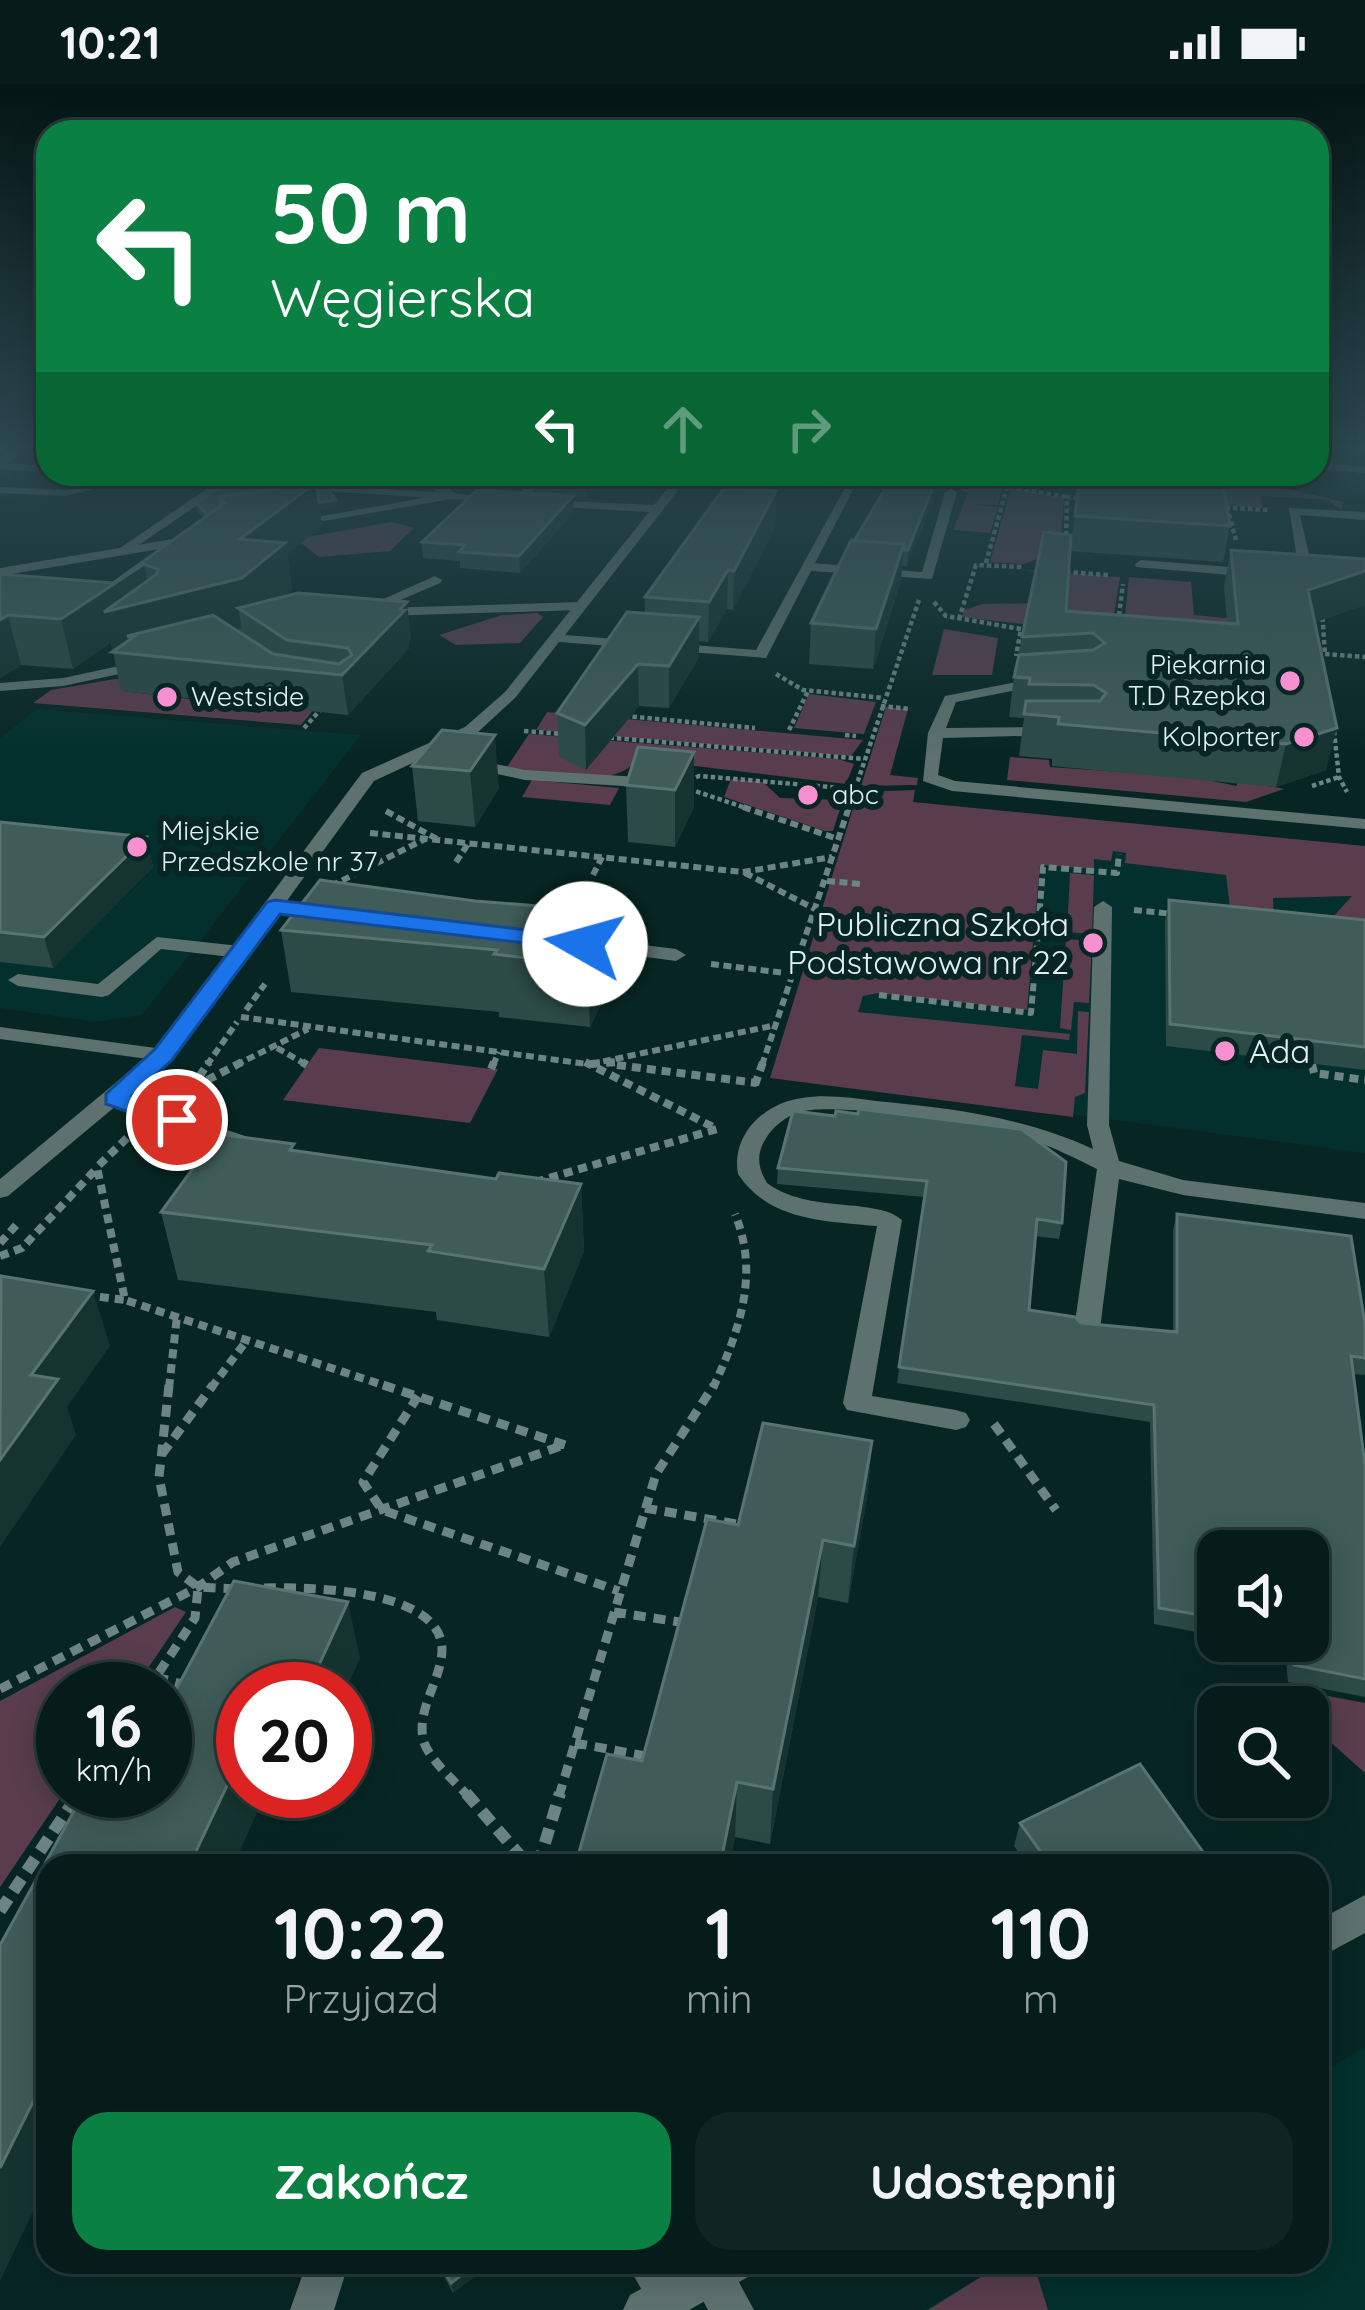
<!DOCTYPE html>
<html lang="pl">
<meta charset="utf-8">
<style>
:root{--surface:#051c1a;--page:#0e2523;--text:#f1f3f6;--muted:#97a1a2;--line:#263a39;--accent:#0b8043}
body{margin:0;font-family:Quicksand,sans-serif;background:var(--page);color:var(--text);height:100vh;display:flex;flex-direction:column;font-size:45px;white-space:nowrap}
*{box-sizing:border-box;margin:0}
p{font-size:39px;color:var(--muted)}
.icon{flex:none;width:66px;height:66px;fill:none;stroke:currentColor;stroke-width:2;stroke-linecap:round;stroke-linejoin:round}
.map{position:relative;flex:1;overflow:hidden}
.details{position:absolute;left:36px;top:1770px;width:1293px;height:420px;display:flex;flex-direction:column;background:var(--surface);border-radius:36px;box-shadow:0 6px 30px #0003,0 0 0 3px var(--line)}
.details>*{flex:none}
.guide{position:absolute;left:36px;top:36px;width:1293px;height:366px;border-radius:36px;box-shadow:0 6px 30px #0003,0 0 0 3px var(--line);background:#0b8043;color:#fff;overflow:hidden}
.controls{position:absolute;left:1197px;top:1446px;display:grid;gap:24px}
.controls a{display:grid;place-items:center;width:132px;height:132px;border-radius:24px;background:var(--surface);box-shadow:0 6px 30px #0003,0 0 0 3px var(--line);font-size:60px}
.speed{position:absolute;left:36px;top:1578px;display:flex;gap:24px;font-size:60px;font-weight:700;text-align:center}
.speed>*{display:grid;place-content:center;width:156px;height:156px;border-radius:50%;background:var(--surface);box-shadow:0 6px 30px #0003,0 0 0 3px var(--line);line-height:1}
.speed small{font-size:30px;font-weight:400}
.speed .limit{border:18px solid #d22;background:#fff;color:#111}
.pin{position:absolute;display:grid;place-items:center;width:102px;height:102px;color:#fff;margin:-51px;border:6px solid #fff;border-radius:50%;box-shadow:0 3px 12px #0007}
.me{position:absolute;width:132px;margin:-66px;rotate:277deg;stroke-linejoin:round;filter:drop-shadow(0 0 9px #0008)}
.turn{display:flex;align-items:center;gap:42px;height:252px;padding:0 36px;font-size:54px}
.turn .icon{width:156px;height:156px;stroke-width:2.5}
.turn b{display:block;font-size:84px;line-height:102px}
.lanes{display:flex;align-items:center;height:114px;padding:0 36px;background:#0003;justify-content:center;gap:60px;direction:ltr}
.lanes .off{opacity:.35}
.eta{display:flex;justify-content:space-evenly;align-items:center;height:204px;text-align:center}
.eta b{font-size:72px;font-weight:700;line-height:84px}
.action{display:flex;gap:24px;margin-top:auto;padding:24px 36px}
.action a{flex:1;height:138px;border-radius:36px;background:var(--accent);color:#fff;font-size:48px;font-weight:700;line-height:138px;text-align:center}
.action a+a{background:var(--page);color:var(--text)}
.status{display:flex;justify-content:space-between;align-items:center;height:84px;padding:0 60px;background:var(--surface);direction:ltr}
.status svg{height:33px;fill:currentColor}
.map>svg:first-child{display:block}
</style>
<div class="status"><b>10:21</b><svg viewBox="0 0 49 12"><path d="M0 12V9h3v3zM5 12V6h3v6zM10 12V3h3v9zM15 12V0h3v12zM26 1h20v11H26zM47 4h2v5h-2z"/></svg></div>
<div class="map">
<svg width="1365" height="2226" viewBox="0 0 1365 2226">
<rect width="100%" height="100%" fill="#072623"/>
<path fill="#03302c" d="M37,625L361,651L142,931L96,938L0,924V654Z
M861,721L1365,770V1069L781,992Z
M1365,1963V2226H924L1005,2178H1317V1991Z"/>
<path fill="#593d4d" d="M943,390H1061L1007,401L944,393L1003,403L998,421L969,420L998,423L990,449L953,446L968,409L943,399Z
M1139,390L1231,392L1344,418L1341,426L1328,416L1261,412L1262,424L1177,418Z
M1011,404L1064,414L1060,466L1024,480L990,478Z
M391,438L414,444L390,467L319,473L296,455Z
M1022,486L1120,493L1111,550L962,533L964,526L983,520L1067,519L1064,503L1069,493Z
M1129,493L1191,498L1194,531L1288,540L1321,566L1123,550Z
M537,529L543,533L520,559L456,561L439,551L502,531Z
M944,545L998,554L992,591H932Z
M115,595L136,596L123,607L197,616L192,622L260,629L269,620L315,624L301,641L33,619L51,606Z
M809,610L876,618L864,650L794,644Z
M886,623L908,625L890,691L918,694L917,701L861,702Z
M547,628L863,656L851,672L536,646Z
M529,650L838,675L854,680L846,700L637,675C617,707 539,690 507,683Z
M1010,673L1049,676L1050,683L1192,693L1237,702V696L1284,705L1246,718L1007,696Z
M731,695L763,698L780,714L843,716L833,747H825L724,713Z
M532,696L619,704L610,721L522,713Z
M915,706L913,718L1365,762V845L1332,834L1352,812L1273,814L1274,836L1231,831L1226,791L1125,779L1126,769L1113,767L1111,777L1094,775V785L1040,781L1027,926L878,909L863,912L858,928L1070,950L1069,956L1022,951L1015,1002L1038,1005L1043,966L1077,970L1078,927L1089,928L1085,1009L1075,1013L1073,1033L770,994L858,708Z
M1070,789L1094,791L1092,850L1067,848Z
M1066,855L1092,857L1089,919L1074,918L1071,946L1060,944Z
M319,964L491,985H498L470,1039L283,1016Z
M175,1523L186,1528L134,1605H63L65,1707L0,1803V1617Z
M1286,1604L1365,1619V1689L1308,1638V1623H1294Z
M1005,2178H1033L1048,2226H928Z"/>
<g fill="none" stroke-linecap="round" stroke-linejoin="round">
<path stroke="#6c8582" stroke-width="4.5" stroke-dasharray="4.5 3" stroke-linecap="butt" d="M1219,390L1295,394
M980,398L1067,413
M1218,423L1269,426
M1227,423L1236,456
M1066,459L1067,413L1083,414
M986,479L1007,403L1068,390
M1066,488L1108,491
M934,518L946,532L1021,545L1016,572
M1322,526L1325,570
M959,535L976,481L1024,483
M1118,539L1123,500
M1325,570L1365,573
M776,590L803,606L883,614
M881,622L911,625
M625,632L755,644
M304,644L323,623
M789,646L808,607
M524,647L563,650
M1334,647L1339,693L1347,708
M845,651L856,652
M602,653L864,675
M689,696L699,692L854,705
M1312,702L1339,693
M689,705L752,726
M848,726L919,516"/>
<path stroke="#6c8582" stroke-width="6" stroke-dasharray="8 4.5" stroke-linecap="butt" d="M743,723L835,754
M386,727L437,755
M370,749L743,788L832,773
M456,778L468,760
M745,789L815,825
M593,791L602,773
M827,797L861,800
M331,802L425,755
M1134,826L1173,830
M1067,851L1038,848L1043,783L1117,789L1119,770
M711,880L793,890
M879,911L1031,929L1038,848
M246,926L265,900
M241,933L594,981
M277,964L307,981
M591,980L776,941
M207,981L237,938
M236,981L308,945
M493,981L499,968
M762,981L849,723"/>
<path stroke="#6c8582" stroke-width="8" stroke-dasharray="9 6" stroke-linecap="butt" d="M302,978L307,981
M591,980L617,978
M1312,980L1314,989L1365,996
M617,981L757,999
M491,985L494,978
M755,1001L763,978
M194,1003L242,978
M191,1005L209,978
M127,1054L97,1083L125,1216L392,1304
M535,1098L717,1045L585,978
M0,1159L19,1138
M0,1172L22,1164L96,1085
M85,1211L125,1216
M169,1304L177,1232
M211,1304L247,1256
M713,1304C739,1247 760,1191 735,1130"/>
<path stroke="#6c8582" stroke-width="9" stroke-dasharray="12 8" stroke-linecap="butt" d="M169,1301L159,1393L178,1488L198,1503L237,1505
M383,1301L565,1361
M418,1312L363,1398L382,1426L619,1507
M994,1340L1056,1426
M162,1370L213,1301
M645,1424L748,1442
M264,1504C306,1503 441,1504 442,1565C442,1595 417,1623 423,1655C427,1674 455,1697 468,1712
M614,1528L686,1539
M156,1593L189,1602
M0,1605L198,1503L233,1478L564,1361
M148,1605L195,1534L198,1504
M575,1659L651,1673
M77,1712L80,1707
M559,1712L656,1390L714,1301"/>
<path stroke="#6c8582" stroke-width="12" stroke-dasharray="15 9" stroke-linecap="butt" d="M466,1709L529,1782
M538,1782L560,1709
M0,1827L79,1709"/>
<path fill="#5d716e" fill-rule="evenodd" d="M0,363H26V367L6,379L48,382V388L0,385V373L10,368L0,367Z
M131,390L435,408L436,399L442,396L508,390L538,401L521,419L515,416L525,403L498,394L447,402L457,412L451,415L227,401L124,471L120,470V464L214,400L137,395L65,412L0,409V403L65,406Z
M695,390H752L859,400L853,403Z
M951,405L957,408L932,495L812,487L806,483L812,479L922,488L945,408Z
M1289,424L1365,428V436L1300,431L1314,493L1307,497L1300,493Z
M1141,476L1255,485L1261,489L1255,493L1136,483L1135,480Z
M435,492L442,496L440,499L382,524L581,518L588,522L581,526L380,532L368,522Z
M147,576L152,577V583L63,602L0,607V599L63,594Z
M157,853L240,862L250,868L240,874L161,865L109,911L102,913L18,902L8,896L18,890L98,900Z
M587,854L676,865L686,871L676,877L580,864L577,860Z
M0,943L163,965L174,971L163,977L0,955Z
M115,1008L257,1056L261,1061L257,1066H241L107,1020L104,1015Z
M307,2178H349L334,2226H290Z
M626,2178H672L692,2213L686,2226H653Z
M694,2178H728L754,2226H708L689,2190Z"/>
<path fill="#5d716e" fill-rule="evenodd" d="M679,390H691L565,551L756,566L847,400L857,398L766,574L559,558L515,614L477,649L374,697L171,976L8,1112L0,1114V1095L155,966L362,689L465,643L505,608L649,428L546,422L542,416L654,421Z
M451,409L505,415L499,418L451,415L290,443L284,439Z
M197,451L201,458L0,492V484Z
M1043,593L1048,594V600L956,618L946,644L1055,643L1061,645V651L943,654L938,691L955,697L1365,735V745L952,707L923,697L928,649L945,612Z
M471,675L525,686L656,694L664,699L656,704L525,696L465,683V677Z
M1103,817L1112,823L1109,1041L1119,1077L1183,1096L1365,1119V1135L1183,1111L1119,1095L1100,1245L1096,1251H1078L1074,1245L1097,1085C1075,1074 1053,1063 1029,1055C989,1043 838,1017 800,1028C786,1032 772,1043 765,1056C756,1070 758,1085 767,1099C808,1130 877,1113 902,1136L872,1312L956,1326L966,1329L970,1336L966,1343L956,1346L847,1326L843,1319L877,1142C825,1137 769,1137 738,1090C731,1051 764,1019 802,1014C826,1010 852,1014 876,1017C950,1024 1024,1033 1093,1065L1087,1041L1094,823Z
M1365,1811V1849L1317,1875V1837Z
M690,2178H754L748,2193L689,2226H623L630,2211Z"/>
<path fill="#5d716e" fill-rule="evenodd" d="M1317,379L1365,383V389L1317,385Z"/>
</g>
<path fill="#2c4a46" d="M247,390H458L442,392L432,398L352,393L344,398Z
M519,390H607L587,413L536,410L535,396Z
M939,390L937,405L907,482H902L901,497L873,585L809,580L811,539Z
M1080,390L1230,442L1223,478L1070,467L1066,527L1227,539L1224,502L1231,466L1365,521L1315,538L1326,686L1276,703L1052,682V675L1019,672L1024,634L1009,633L1014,593L1022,553L1071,460Z
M317,404L337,423L320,426L322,442L287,470L292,505L284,512L411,555L409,558V564L348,631L121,607L111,558L73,585L21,581L0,594V490L113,499L204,434L197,427L196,419Z
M776,407L775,443L733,526L727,525L708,558L699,557V573L669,624L639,622L586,686L559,673L557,629L645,529V513Z
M574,428L520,489L460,484V477L423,474L422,458Z
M442,646L499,704L475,743L418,737L412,682Z
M694,668V723L675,763L628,758L626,701Z
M0,738L146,753L153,783L53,884L0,878Z
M1169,816L1365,836V986L1166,962L1165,837Z
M475,817L616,889L590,943L499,933V928L291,908L281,846Z
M793,1027L1062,1139L1059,1155L1035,1152L1029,1226L1081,1239L1173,1248V1146L1177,1130L1365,1240V1290L1364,1291L1353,1290L1365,1381V1613L1288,1598L1285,1563L1249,1557H1308L1218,1467V1552L1154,1540L1150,1338L897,1299L925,1113L777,1100L778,1084Z
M295,1067L496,1095L581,1100L584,1167L549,1253L437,1236L436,1228L178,1196L161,1128Z
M872,1357L867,1414L848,1519L818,1513L770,1760L735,1753L729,1782H575L642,1677L738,1441Z
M1020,1739L1213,1782H1028L1014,1762Z
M436,2178H491V2180L453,2209Z"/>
<path fill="#153430" d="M343,390H352V393L344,398Z
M431,390H458L442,392L432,398Z
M586,390H607L587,413Z
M939,390L937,405L907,482L908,466Z
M317,398L319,418L336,416L337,423L320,426L322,442L287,470L292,505L257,536L238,524L242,544L143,571L134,553L127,552L131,569L113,568L111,558L73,585L61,535L144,480L151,517L240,455Z
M776,407L775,443L733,526L734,487Z
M573,412L574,428L520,489L519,472Z
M904,460L901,497L873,585L876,545Z
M728,486L727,525L708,558L709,518Z
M1365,487V521L1299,544L1308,506Z
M407,518L411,555L409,558V564L348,631L342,591Z
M8,531L21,581L0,594V536Z
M699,533V573L669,624V582Z
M638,580L639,622L586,686L585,641Z
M1337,644L1326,686L1276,703L1286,660Z
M495,651L499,704L475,743L470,687Z
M694,668V723L675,763V706Z
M146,753L153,783L53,884L44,853Z
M614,828L616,889L590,943L587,881Z
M581,1100L584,1167L549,1253L544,1185Z
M93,1207L110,1262L67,1323L76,1351L0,1463V1376L31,1291Z
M872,1357L867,1414L848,1519L854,1462Z
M823,1456L818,1513L770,1760L773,1705Z
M348,1518L360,1574L345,1608V1605H308Z
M243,1668V1707H267L233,1782H189Z
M737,1698L735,1753L729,1782H720Z
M48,1988V2096L0,2197V2084Z
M478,2178L491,2180L453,2209L451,2199Z"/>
<path fill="#3f5c58" stroke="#587370" stroke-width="3" d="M894,390H938L908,466H904V460L854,457Z
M1080,390H1212L1222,393L1230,442L1075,432Z
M227,398L292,402L219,413L221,422L207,431L196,419Z
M317,398L240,455L285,459L242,494L104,528L157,490L158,485L144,480L61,535L8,531L0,536V490L113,499L225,419L219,413Z
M317,403L327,404L336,416L319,418Z
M724,404L776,407L734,487L728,486L709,518L645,513Z
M477,406L573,412L519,472L459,468L465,461L422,458Z
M1044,448L1071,451L1066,527L1238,540L1231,466L1365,475V487L1308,506L1337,644L1286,660L1058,640L1059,633L1024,630L1026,617H1100L1106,609L1094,601L1029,600L1030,594L1014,593L1019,571L1093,566L1105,559L1093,549L1022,553Z
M851,456L904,460L876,545L811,539Z
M298,509L407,518L400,525L405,526L342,591L112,568L134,553L127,552L213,531L273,570L339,580L352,571L348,564L287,556L238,524Z
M627,528L699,533L669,582L638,580L585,641L557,629Z
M442,646L495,651L470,687L412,682Z
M638,663L694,668L675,706L626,701Z
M0,738L146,753L44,853L0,848Z
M320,796L475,817L614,828L587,881L494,870L497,866L281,846Z
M1169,816L1365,836V963L1170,940Z
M859,1025L1021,1045L1066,1078L1062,1139L1037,1135L1029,1226L1075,1233L1081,1239L1177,1248V1130L1351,1152L1365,1240V1274L1351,1272L1365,1381V1595L1294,1581L1292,1557H1308V1467H1218V1534L1159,1524L1154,1321L899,1283L927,1097L778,1084L793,1027L835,1032L836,1027L858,1030Z
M218,1050L294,1060L290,1066L496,1095L499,1089L581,1100L544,1185L428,1167L432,1161L161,1128Z
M1,1192L93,1207L31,1291L58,1295L0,1376Z
M763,1339L872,1357L854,1462L823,1456L773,1705L737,1698L720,1782H575L607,1670L642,1677L707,1435L738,1441Z
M234,1497L348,1518L308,1605H243V1668L189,1782H48V1988L0,2084V1861L85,1707H165V1616L170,1617Z
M1140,1680L1213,1782H1051L1020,1739Z
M439,2178H478L451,2199Z"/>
<linearGradient id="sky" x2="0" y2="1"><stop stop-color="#041513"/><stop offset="0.54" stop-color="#2b4750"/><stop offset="1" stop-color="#2b4750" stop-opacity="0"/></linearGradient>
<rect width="1365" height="674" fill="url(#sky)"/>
<path fill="#1a73e8" stroke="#114b97" stroke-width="3" d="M275,816L585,853L596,860L585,866L280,830L172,976L132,1012L186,1031V1042H168L106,1020V1010L155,965L267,818Z"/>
<g fill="#f690d0" stroke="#072623" stroke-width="4.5">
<circle cx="1290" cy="597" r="12"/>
<circle cx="167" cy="613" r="12"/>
<circle cx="1304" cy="653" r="12"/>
<circle cx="808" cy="711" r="12"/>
<circle cx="137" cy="763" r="12"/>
<circle cx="1093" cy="859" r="12"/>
<circle cx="1225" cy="967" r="12"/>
</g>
<g text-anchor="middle" stroke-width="12" stroke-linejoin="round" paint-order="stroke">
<g font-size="27" fill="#e0f2ef" stroke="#072623" text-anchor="start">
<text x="1266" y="590" text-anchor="end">Piekarnia<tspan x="1266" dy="31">T.D Rzepka</tspan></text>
<text x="191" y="622">Westside</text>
<text x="1280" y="662" text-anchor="end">Kolporter</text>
<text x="832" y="720">abc</text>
<text x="161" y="756">Miejskie<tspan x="161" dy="31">Przedszkole nr 37</tspan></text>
</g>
<g font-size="33" fill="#e0f2ef" stroke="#072623" text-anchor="end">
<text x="1069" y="852">Publiczna Szkoła<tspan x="1069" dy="38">Podstawowa nr 22</tspan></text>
<text x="1249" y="979" text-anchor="start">Ada</text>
</g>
</g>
</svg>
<div class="controls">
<a><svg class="icon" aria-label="sound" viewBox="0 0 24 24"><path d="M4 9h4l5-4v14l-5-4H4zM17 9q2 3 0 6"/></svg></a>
<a><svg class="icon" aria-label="search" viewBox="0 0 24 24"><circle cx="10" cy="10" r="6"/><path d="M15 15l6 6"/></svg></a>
</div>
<div class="speed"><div>16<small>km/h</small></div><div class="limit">20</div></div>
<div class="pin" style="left:177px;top:1036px;background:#d93025"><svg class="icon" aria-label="arrive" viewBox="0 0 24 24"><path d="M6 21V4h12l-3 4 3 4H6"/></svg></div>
<svg class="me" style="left:585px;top:860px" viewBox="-20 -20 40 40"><circle r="19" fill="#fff"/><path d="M0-13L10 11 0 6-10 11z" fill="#1a73e8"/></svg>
<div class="guide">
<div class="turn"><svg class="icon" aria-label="left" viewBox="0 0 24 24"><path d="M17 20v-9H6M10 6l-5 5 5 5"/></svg><div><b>50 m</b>Węgierska</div></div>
<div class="lanes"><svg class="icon" aria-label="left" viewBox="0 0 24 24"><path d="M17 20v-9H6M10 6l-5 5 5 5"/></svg><svg class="icon off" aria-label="ahead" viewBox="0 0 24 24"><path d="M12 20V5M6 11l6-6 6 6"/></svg><svg class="icon off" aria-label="right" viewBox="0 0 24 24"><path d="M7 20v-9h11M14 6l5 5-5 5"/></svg></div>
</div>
<section class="details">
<div class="eta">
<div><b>10:22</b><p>Przyjazd</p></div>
<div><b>1</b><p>min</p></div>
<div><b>110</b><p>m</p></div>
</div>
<div class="action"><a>Zakończ</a><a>Udostępnij</a></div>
</section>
</div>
